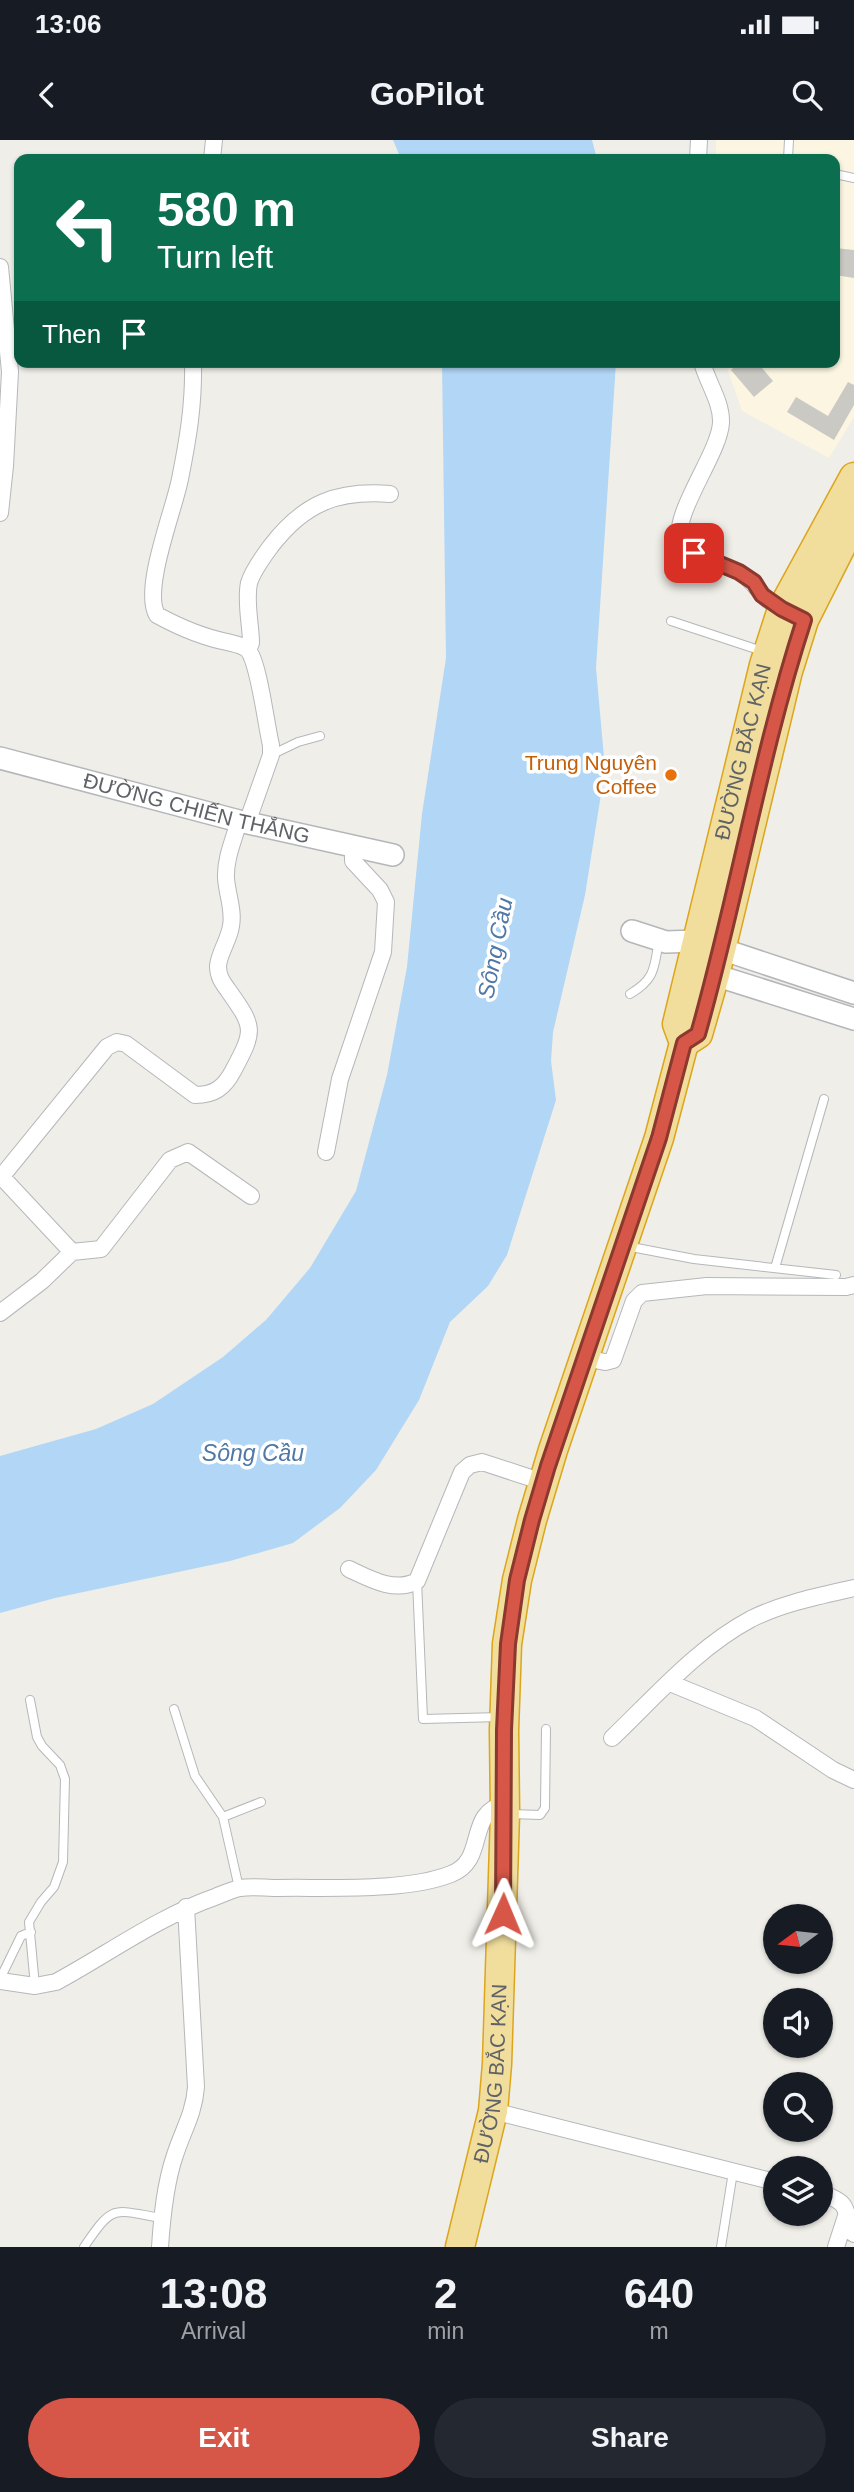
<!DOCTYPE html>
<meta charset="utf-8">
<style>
:root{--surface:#171b24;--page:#242831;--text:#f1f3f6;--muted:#9ea1a6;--accent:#d65647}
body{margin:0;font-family:Helvetica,sans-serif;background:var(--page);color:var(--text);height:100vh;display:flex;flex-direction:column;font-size:26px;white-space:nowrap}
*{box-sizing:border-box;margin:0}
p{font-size:23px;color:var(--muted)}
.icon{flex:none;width:38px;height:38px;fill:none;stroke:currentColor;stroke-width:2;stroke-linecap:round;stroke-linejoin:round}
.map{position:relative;height:2107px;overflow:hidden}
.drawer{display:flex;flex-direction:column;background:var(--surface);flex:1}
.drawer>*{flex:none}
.banner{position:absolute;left:14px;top:14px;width:826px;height:214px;border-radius:14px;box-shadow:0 2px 5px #0004;background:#0b6e4f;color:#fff;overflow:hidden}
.needle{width:46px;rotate:255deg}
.controls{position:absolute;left:763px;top:1764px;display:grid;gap:14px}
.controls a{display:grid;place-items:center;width:70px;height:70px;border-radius:50%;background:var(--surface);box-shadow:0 2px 5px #0004;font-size:35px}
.pin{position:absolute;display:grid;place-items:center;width:60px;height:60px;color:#fff;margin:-30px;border-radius:14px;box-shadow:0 4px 10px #0006}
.me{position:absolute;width:77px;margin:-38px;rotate:1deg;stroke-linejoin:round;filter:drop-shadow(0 0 5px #0008)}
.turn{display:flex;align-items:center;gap:24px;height:147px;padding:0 28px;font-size:32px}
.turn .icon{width:91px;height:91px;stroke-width:2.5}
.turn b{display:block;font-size:49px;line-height:60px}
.then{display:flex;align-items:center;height:66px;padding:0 28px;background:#0003;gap:14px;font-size:26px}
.eta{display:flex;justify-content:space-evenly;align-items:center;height:119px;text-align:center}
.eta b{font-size:42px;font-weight:600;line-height:49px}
.primary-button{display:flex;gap:14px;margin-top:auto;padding:14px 28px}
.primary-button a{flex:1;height:80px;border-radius:42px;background:var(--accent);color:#fff;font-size:28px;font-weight:600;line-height:80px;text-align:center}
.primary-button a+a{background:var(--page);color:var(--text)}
.status{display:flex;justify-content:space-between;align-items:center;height:49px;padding:0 35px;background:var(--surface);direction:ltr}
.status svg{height:19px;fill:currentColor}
header{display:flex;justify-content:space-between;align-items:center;height:91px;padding:0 28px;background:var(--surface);font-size:32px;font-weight:600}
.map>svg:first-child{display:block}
</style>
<div class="status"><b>13:06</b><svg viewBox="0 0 49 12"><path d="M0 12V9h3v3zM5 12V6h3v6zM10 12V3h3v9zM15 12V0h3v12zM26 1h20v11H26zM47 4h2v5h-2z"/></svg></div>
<header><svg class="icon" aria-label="back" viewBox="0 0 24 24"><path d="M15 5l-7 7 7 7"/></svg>GoPilot<svg class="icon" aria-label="search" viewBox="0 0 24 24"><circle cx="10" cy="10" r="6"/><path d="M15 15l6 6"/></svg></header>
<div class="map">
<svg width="854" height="2107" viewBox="0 0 854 2107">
<rect width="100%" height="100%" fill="#efeee8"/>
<path fill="#fbf5e2" d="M716,0H854V277L829,318L742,271L725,222H835V19H716Z"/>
<path fill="#b1d6f6" d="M393,0H592L597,19H401Z
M442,222H616L596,528L605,629L585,755L553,892L551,921L556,960L507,1115L488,1146L450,1182L419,1260L376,1330L340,1368L293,1403L230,1421L55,1458L0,1473V1316L96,1289L153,1264L223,1217L266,1180L310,1128L356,1051L387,935L407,827L422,674L446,518Z"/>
<path fill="#cbc9c4" d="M835,108L854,110V138L835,135Z
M740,222H757L773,241L754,257L731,230Z
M848,242L854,245V265L834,300L787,272L796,257L828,276Z"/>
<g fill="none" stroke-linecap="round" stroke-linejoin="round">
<g stroke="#b5b7ba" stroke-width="10">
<path id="lane" d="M788,19L789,0
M835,34L854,38
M671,481L762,511
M271,615L298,602L320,596
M630,854C656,839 654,827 659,800
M626,1106L694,1119L836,1135
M775,1128L824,959
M417,1441L423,1579L501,1577
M30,1560L37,1597L42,1606L60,1625L65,1639L63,1722L54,1747L41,1762L29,1782L35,1846
M174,1569L195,1636L223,1677L239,1748
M511,1674L540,1675L545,1668L546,1589
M223,1677L261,1662
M0,1839L21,1796L31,1792
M84,2107C114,2063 112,2070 162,2078
M721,2107L733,2032"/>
</g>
<g stroke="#b5b7ba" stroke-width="18">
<path id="street" d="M212,19L214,0
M698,19L699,0
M0,127L10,232L5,326L0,373
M193,222C194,264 188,299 180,339C174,370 142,449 157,475C179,487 202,497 227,502C234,504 243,505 248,510C259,523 266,585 271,605V615L247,683
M702,222C707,242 722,262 721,283C719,315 668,379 682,403C692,420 723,423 739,432C750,438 754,445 762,454C768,462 780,468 788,472
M248,510L251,503C251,485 245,462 249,443C253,430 263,417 271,406C304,363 337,350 390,354
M326,1012L340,939L383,812L386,762L380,750L353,721V706
M0,1035L72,1112L101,1109L170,1020L188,1012L251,1056
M2,1036L107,907L117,902L126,904L195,955C214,955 224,948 233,931C255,890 255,888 228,850C223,843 218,837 218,826C219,813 229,800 231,786C234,770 227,754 226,738C225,719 234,699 239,681
M0,1173L42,1141L72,1112
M585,1218L605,1222L613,1220L634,1161L642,1153L707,1146L846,1147L854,1145
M349,1429C370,1439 395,1453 417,1441L462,1332L470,1325L482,1322L543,1342
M670,1543L755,1578L833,1630L854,1640
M612,1598C655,1557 698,1507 751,1479C783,1463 819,1456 854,1448
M0,1841L35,1846L56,1842C108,1814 158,1777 215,1757C223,1754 231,1750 240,1748C252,1746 265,1748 277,1748C327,1747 406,1752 451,1734C488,1720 465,1673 505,1664
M493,1971L775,2042
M821,2053C854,2065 841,2068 854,2094
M160,2107C162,2077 165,2044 175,2015C183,1990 194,1974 196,1947L186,1767
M836,2107L847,2073"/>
</g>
<g stroke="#b4b6ba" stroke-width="24">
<g id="secondary">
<path id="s1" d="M0,618L239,681L393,715"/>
<path d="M632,791L666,802L697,801L854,853"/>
<path d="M702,831L854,879"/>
</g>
</g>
<g stroke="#dca51b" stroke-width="31">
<g id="highway">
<path d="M684,903L698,894L715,835L788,531L804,480L854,381"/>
<path id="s2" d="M460,2107L493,1971L497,1924L505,1674L504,1590L507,1504L517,1440L532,1380L553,1310L659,998L684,903L677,884L764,525L782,469L854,337"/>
</g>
</g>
<use href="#lane" stroke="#fff" stroke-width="8"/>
<use href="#street" stroke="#fff" stroke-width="16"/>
<use href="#secondary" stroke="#fff" stroke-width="21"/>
<use href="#highway" stroke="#f1de9d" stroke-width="28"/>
</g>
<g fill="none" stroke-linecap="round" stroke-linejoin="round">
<g stroke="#8b382e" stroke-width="18">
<path id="route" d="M503,1774L504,1590L508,1504L517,1440L532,1380L548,1326L659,998L684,903L698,894C737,757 760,615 804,480L782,469L762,455L754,442L739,432L694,413"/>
</g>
<use href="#route" stroke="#d65647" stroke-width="12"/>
</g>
<circle fill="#e8710a" stroke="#fff" stroke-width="2.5" cx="671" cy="635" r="7"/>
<g text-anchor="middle" stroke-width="7" stroke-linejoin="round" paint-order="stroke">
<g font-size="21" fill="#5f6266" stroke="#fff">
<text dy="7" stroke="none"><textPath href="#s2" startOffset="1535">ĐƯỜNG BẮC KẠN</textPath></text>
<text dy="7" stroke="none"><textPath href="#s1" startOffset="203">ĐƯỜNG CHIẾN THẮNG</textPath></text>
<text dy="7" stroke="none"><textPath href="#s2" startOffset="177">ĐƯỜNG BẮC KẠN</textPath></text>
</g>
<g font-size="21" fill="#c56008" stroke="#fff" text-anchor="end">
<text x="657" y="630">Trung Nguyên<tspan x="657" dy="24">Coffee</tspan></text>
</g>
<g font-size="23" font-style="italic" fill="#4f78a6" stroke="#fff">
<text transform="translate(495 808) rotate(-79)" y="8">Sông Cầu</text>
<text x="253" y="1321">Sông Cầu</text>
</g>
</g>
</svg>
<div class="controls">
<a><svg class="needle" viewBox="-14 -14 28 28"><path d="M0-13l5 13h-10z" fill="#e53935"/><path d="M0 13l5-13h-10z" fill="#9ea1a6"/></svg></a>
<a><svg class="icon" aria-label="sound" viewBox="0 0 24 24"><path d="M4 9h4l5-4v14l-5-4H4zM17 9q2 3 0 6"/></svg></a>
<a><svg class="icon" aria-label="search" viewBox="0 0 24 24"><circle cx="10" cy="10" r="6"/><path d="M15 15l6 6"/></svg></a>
<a><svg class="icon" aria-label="layers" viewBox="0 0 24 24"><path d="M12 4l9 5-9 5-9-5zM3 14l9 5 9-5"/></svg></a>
</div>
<div class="pin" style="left:694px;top:413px;background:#d93025"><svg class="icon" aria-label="arrive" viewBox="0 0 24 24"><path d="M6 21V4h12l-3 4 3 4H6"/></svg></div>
<svg class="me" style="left:503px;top:1774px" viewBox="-20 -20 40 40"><path d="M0-17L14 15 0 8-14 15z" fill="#d65647" stroke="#fff" stroke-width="4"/></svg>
<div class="banner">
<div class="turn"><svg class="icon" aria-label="left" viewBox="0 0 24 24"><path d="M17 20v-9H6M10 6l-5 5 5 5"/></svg><div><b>580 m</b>Turn left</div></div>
<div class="then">Then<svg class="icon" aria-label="arrive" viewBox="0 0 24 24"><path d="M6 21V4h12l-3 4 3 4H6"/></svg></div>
</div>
</div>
<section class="drawer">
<div class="eta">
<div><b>13:08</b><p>Arrival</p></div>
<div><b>2</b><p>min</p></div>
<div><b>640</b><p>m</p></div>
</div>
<div class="primary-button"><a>Exit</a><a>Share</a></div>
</section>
